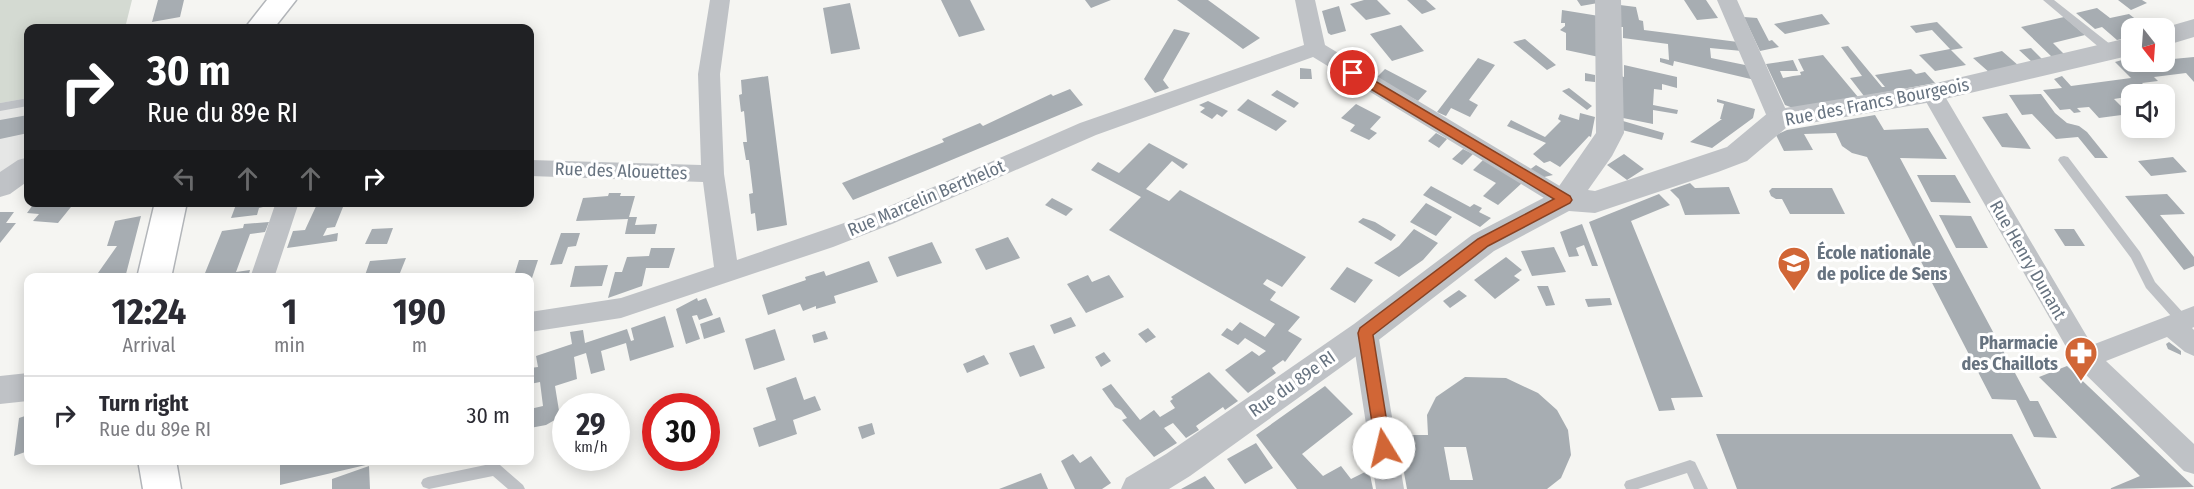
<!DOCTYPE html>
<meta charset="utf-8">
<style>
:root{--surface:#fff;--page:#f7f7f7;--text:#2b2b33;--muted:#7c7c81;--line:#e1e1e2}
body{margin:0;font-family:"Fira Sans Condensed",sans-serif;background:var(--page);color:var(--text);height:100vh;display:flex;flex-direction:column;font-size:22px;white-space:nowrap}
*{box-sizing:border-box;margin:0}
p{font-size:20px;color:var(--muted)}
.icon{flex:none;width:33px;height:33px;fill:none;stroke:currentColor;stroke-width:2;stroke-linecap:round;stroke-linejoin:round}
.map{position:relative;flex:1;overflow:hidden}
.details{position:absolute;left:24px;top:273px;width:510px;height:192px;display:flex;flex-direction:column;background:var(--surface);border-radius:12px;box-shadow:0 3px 15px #0003}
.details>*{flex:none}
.banner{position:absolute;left:24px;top:24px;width:510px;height:183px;border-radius:12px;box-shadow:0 3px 15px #0003;background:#202124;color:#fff;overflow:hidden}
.needle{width:39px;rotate:163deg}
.controls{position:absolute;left:2121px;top:18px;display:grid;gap:12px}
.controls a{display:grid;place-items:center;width:54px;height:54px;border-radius:12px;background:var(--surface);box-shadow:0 3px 15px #0003;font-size:30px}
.speed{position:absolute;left:552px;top:393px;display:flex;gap:12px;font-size:30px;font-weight:700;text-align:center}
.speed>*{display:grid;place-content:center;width:78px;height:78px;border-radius:50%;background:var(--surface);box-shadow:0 3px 15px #0003;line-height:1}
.speed small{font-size:15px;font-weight:400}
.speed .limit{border:9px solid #d22;background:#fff;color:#111}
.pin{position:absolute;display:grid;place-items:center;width:51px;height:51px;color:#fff;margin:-26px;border:3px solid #fff;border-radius:50%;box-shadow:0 2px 6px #0007}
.me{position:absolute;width:66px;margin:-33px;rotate:351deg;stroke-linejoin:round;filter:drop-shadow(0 0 4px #0008)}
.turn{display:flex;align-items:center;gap:21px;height:126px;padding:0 24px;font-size:27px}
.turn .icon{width:78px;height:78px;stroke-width:2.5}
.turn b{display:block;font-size:42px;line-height:51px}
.lanes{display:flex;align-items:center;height:57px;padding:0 24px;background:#0003;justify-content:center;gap:30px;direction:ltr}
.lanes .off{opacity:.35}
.eta{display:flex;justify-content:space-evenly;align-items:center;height:102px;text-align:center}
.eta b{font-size:36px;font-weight:700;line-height:42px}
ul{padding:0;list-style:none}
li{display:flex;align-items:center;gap:18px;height:78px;padding:0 24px;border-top:2px solid var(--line)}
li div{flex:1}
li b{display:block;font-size:22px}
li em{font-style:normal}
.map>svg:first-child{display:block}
</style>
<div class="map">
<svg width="2194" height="489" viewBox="0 0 2194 489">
<rect width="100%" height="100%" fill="#f5f5f2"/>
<path fill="#e6e7e6" d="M0,0L28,28V155L0,173Z"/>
<path fill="#d4dad2" d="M0,0H132L125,28H28V98L0,103Z"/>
<path fill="#a7adb2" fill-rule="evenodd" d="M158,0H184L180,17L152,22Z
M941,0H970L985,30L959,37Z
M1085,0H1111L1091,8Z
M1177,0H1208L1260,38L1243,49Z
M1364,0H1377L1391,14L1366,20L1350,4Z
M1407,0H1426L1436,9L1422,14Z
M1577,0H1598V3L1581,6Z
M1684,0H1706L1718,18L1697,20Z
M2118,0H2142L2147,3L2131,10Z
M850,3L860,49L831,54L823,8Z
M1620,5L1636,7L1639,20L1643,21L1644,30L1738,42L1742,51L1710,48L1711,58L1750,66L1755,80L1674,61L1673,66L1660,62V58L1669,60L1668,44L1623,38V27H1620Z
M1339,6L1346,31L1331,35L1328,33L1322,11Z
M2097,8L2110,18L2129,14L2147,28H2132V37L2117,40L2102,27L2095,29L2076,13Z
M1562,10L1599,16V57L1566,50V33L1560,30L1565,26V23H1561Z
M1822,14L1830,24L1785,34L1774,24Z
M1744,17L1757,18L1769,41L1772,40L1779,47L1760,51Z
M2064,17L2085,35L2053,43L2064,54L2052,57L2021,27Z
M1937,22L1963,48L1951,50L1966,65L1935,71L1919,55L1950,49L1932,30L1916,33L1910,26Z
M1401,25L1424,51L1392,61L1370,34Z
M1174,29L1190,33L1163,80L1169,88L1155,93L1144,79Z
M1525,39L1556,65L1547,70L1513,42Z
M1848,46L1882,87H1885L1875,75L1911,69L1916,74L1925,72L1935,83L1864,96L1850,78L1862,76L1841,47Z
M2031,48L2043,60L2032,62L2019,50Z
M2164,50L2173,59L2194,57V82L2186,73L2154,77L2158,81L2142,83L2150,91H2143L2146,94H2132V96L2114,99L2129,114L2099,118L2089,107L2077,108L2081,112L2074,113L2070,109L2060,110L2043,90L2062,88L2054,79L2062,76L2071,86L2131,78L2115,62L2129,58L2141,69L2146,68L2139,62H2164Z
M2002,51L2019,66L1990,73L1973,58Z
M1823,55L1858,97L1793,108L1785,105L1766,64L1793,60L1798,71H1780L1783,78L1793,76L1801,75L1800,72L1804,71L1798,59Z
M1478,58L1495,65L1469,100L1478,105L1470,117L1451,108L1446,116L1437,112Z
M1624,65L1677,77V88L1662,84V90L1654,89L1653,105L1678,110L1677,114L1653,110V124L1623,118L1621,76L1624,77Z
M1300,68L1311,69L1312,79H1300Z
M1385,69L1427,91L1418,101L1375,79Z
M1585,73L1595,75V82L1585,81Z
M768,76L787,225L757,231L755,213L751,214L749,194L753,193L749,160H746L743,142H747L744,111L741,112L739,95L742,94L741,80Z
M1569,88L1592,106L1587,110L1562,91Z
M1070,89L1083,105L925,171L853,200L842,183L944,142L942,139L980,123L983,126L1051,94L1053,96Z
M1277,90L1299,103L1294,108L1271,95Z
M2041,94L2055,113L2067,123L2079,126L2087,132L2108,158H2095L2078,137L2056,139L2032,114L2022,115L2009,95Z
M1248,99L1287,121L1276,131L1237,110Z
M1717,99L1755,109L1753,118L1712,148L1690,142L1722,119H1720L1724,104L1717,102Z
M1208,101L1228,111L1222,117L1217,114L1212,119L1200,112L1205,108L1199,105Z
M1356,104L1381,117L1370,129L1377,133L1369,140L1350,131L1355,125L1341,118Z
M1580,113L1595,117L1591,137L1589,136L1560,167L1550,161L1544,163L1533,154L1546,143L1507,126L1511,120L1545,137L1561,121L1558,119L1560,114L1579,120Z
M2007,113L2024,138L2031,149L2002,147L1982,117Z
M28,115V133L0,139V120Z
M1875,115L1884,130L1928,128L1947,159L1900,158L2030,401H2038L2057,438L2034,437L2016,400L1992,399L1867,157L1852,153L1842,146L1836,133L1804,134L1813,150L1784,151L1776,135L1787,130Z
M1623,121L1664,133L1662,140L1622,130Z
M1436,133L1447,139L1439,148L1428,141Z
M1149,143L1188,164L1183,169L1172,161L1146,189L1169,201L1180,190L1306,257L1282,287L1267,279L1263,284L1276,292L1270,300L1300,317L1288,331L1302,339L1285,362L1283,360L1272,368L1276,373L1248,393L1225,370L1252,351L1259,356L1266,351L1245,338L1238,345L1221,335L1227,328L1232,331L1240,322L1265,337L1275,324L1109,230L1141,197L1091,170L1098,162L1119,173Z
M1463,149L1473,154L1462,165L1452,159Z
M1624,154L1644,169L1627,180L1607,165Z
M2173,157L2187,172L2151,176L2138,161Z
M1483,160L1522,183L1498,205L1483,196L1496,183L1473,170Z
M1536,165L1553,175L1540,178L1528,171Z
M1917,175H1955L1971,203L1931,202Z
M1690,183L1695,188L1729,187L1740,214L1685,215L1679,199L1670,190Z
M1431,186L1470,207L1474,204L1482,208L1479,212L1491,218L1480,227L1423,195Z
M1772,188H1832L1845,214H1790L1782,199H1776L1771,196L1769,191Z
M609,193H621L620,196H635L629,217H637L635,225L657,224L655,234H625L628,219L576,221L583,198L608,196Z
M1659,194L1670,205L1631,221L1703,397L1671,398L1675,410L1659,411L1589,222Z
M2167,194L2185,214L2160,215L2194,257V266L2184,270L2125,196Z
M1052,198L1073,209L1066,216L1045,205Z
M35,202H75L58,223L33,221L39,214L27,213Z
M237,202L261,203L265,202L263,207L259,208L257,215L231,218Z
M318,202H345L335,227L327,228L323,236L338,233L337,241L287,248L293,231L305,230Z
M1426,203L1452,217L1436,236L1410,222Z
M0,212H14L6,223H16L0,243Z
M1939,215L1971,216L1988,248H1956Z
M141,216L126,274L98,273L117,246H107L115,221Z
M1363,218L1375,222L1396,235L1391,241L1358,222Z
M269,222L265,232L250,234L236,272L250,270L248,278H203L222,231L243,228L244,224Z
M1582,224L1598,266H1592L1584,245L1576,248L1579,256L1569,257L1560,232Z
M393,228L387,244H365L372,229Z
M1414,229L1438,243L1423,260L1399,277L1374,263L1399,246Z
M2054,229H2074L2085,246H2065Z
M561,233H580L576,246L568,247L562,264L550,265Z
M1008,237L1020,258L986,270L975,249Z
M932,242L942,263L897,277L888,257Z
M1554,247L1566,272L1532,276L1521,251Z
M651,248H675L669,268H646L642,286L608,298L615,272H622L627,257L649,256Z
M1506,257L1522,270L1514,276L1520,280L1495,299L1474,280Z
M406,258L398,278H364L370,261Z
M519,260H538L530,284V278H461L463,273H515Z
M869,261L878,282L834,296L836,303L816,309V306L803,311L800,304L768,315L762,295L806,280L805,277L824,271L826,276Z
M608,265L602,286L570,287L575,266Z
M1347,267L1373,280L1355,303L1330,289Z
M1088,275L1092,282L1109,275L1124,297L1086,313L1067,284Z
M1537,286H1548L1555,305L1546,306Z
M1459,290L1467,296L1450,308L1443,301Z
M697,298L698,301L706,298L713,315L699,320L697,315L692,316L700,339L686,344L676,309Z
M1610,298L1612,305L1588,307L1585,299Z
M665,316L674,347L630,361L626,343L601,351L605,370L591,374L586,353L574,357L577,379L555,386L560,417L546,425L530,428V409L543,406L540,382L530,384V368L538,367L536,356L572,344L570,332L583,330L585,343L627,329L631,341L634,340L631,328Z
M720,317L725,332L704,339L700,324Z
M1071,317L1076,326L1054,334L1050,325Z
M1148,328L1156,337L1146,343L1138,334Z
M775,329L785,360L754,370L745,339Z
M825,331L828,339L814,343L812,335Z
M2169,342L2181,351V355L2168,349L2166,344Z
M1034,345L1045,368L1020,377L1009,353Z
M1104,352L1111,361L1101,367L1095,357Z
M984,355L989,364L967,373L963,364Z
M2067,366L2194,487L2109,489L2140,476L2039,377Z
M1209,372L1238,401L1225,410L1223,407L1196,426L1199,430L1186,438L1173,423L1164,428L1177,443L1154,457L1122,420L1127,418L1121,410L1115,407L1102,389L1111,384L1140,420L1154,410L1160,417L1175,408L1170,401L1173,399L1171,397Z
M796,377L804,400L815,396L821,410L793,420L797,434L759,447L753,428L776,420L766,388Z
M1465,377L1506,378L1538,393L1557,410L1568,430L1571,455L1561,478L1547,489H1407L1397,435H1428L1427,415L1436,397ZM1444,447H1466L1473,480H1450Z
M1325,386L1353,414L1302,454L1323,476L1341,466L1351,479L1369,470L1373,489H1297L1256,435Z
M28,415V451L14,456L19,418Z
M872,423L875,434L862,439L858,427Z
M1716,434H2012L2041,489H1737Z
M1256,443L1273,468L1245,484L1227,459Z
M1073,454L1080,463L1091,456L1111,483L1102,489H1075L1061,461Z
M301,460H383V461L280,485V465Z
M369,466L370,489H332V479Z
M1041,473L1048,489H999Z
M1205,476L1215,489H1181Z"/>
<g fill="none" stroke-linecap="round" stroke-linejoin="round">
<g stroke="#b3b6ba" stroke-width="3">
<path id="primary" d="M267,0H296L274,28H245Z
M155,202H187L171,278H137Z
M138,460H176L181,489H143Z"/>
</g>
<path fill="#bfc2c6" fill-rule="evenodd" d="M2043,0H2054L2115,48L2116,51L2115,54H2107Z
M28,98V106L0,111V103Z
M2064,156L2068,157L2140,252L2155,282L2187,317L2189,321L2187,325L2183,326L2179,325L2146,288L2131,258L2060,163L2058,160L2060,157Z
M1690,460L1695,462L1708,489H1694L1687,473L1638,489H1626L1624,485L1626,481Z
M495,463L500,465L523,485L525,489H508L493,476L429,489L423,487L421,483L423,479L428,477Z"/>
<path fill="#bfc2c6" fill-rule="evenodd" d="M710,0H730L720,74L724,174L737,260L876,212L1080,123L1304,45L1295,0H1315L1325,45L1573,194L1577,200L1573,206L1565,209L1557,206L1313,57L1096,135L892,224L833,247L621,318L530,332V312L621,298L714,267L703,182L530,176V160L701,165L698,74Z
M1717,0H1737L1790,119L1787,125L1779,127L1771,125L1768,119Z
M1932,85L1940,88L2092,345L2194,306V327L2192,328L2194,330V356L2185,352L2167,337L2106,361L2194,444V474L2184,471L2077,366L1921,93L1924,88Z
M276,202H299L274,278H250Z
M1365,323L1374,326L1378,333L1404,489H1376L1352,333L1356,326Z"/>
<path fill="#bfc2c6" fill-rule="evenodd" d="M1595,0H1621L1624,133L1612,156L1588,190L1595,191L1727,147L1769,112L1779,109L1932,84L2132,37V55L1932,102L1787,127L1747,161L1718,172L1595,213L1569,211L1494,251L1376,342L1190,476L1169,489H1121L1126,478L1166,454L1354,324L1472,235L1555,192L1596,133Z
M2194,19V37L2164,46L2163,28Z
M28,157V181L10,194L0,197V172L18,160Z
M28,373V401L0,404V376Z"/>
<use href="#primary" fill="#fff" fill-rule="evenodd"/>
</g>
<path fill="#d16636" stroke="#884223" stroke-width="1.5" d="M1353,68L1570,196L1572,200L1570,203L1488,246L1373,335L1391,448L1389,453L1384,455L1378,453L1376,448L1358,333L1360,328L1478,239L1554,199L1349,76V70Z"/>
<defs>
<g id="university-pin" transform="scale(1.725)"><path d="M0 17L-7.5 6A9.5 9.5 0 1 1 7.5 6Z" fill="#d16636" stroke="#fff"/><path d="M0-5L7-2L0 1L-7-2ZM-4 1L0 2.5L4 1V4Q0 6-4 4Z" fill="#fff"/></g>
<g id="pharmacy-pin" transform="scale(1.725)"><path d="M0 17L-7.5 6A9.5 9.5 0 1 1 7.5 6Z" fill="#d16636" stroke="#fff"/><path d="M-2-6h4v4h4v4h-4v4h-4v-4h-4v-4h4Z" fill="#fff"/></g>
</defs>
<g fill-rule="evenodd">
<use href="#university-pin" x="1794" y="263"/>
<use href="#pharmacy-pin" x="2081" y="353"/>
</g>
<g text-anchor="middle" stroke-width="6" stroke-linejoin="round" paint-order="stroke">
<g font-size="18" fill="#677380" stroke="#fff">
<text transform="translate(1877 102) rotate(-11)" y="6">Rue des Francs Bourgeois</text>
<text transform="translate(621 171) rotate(2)" y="6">Rue des Alouettes</text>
<text transform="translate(926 198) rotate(-23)" y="6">Rue Marcelin Berthelot</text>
<text transform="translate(2028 260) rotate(60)" y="6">Rue Henry Dunant</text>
<text transform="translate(1292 384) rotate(-35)" y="6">Rue du 89e RI</text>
</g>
<g font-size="18" font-weight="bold" fill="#677380" stroke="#fff" text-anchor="start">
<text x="1817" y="259">École nationale<tspan x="1817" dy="21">de police de Sens</tspan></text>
<text x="2058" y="349" text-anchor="end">Pharmacie<tspan x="2058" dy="21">des Chaillots</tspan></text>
</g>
</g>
</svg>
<div class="controls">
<a><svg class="needle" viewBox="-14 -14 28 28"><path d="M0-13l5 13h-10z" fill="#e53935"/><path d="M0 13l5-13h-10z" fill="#7c7c81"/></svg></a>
<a><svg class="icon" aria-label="sound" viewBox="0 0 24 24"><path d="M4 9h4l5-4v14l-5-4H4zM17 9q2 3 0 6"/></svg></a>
</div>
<div class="speed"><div>29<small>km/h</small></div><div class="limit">30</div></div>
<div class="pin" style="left:1353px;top:73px;background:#d93025"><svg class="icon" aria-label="arrive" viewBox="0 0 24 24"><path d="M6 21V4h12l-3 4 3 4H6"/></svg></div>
<svg class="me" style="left:1384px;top:448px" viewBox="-20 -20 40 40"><circle r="19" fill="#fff"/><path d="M0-13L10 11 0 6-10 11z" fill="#d16636"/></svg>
<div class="banner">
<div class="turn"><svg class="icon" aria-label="right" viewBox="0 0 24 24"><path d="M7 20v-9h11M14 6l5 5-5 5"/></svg><div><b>30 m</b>Rue du 89e RI</div></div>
<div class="lanes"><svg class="icon off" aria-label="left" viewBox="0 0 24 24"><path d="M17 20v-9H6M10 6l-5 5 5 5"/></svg><svg class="icon off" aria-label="ahead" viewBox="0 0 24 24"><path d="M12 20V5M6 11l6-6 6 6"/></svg><svg class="icon off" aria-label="ahead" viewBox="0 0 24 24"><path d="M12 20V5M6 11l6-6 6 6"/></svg><svg class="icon" aria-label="right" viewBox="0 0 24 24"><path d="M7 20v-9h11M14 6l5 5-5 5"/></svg></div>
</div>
<section class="details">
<div class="eta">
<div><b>12:24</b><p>Arrival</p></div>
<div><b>1</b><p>min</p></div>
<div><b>190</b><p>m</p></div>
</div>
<ul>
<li><svg class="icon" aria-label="right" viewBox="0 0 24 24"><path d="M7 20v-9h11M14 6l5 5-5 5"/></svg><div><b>Turn right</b><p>Rue du 89e RI</p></div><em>30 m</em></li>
</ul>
</section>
</div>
